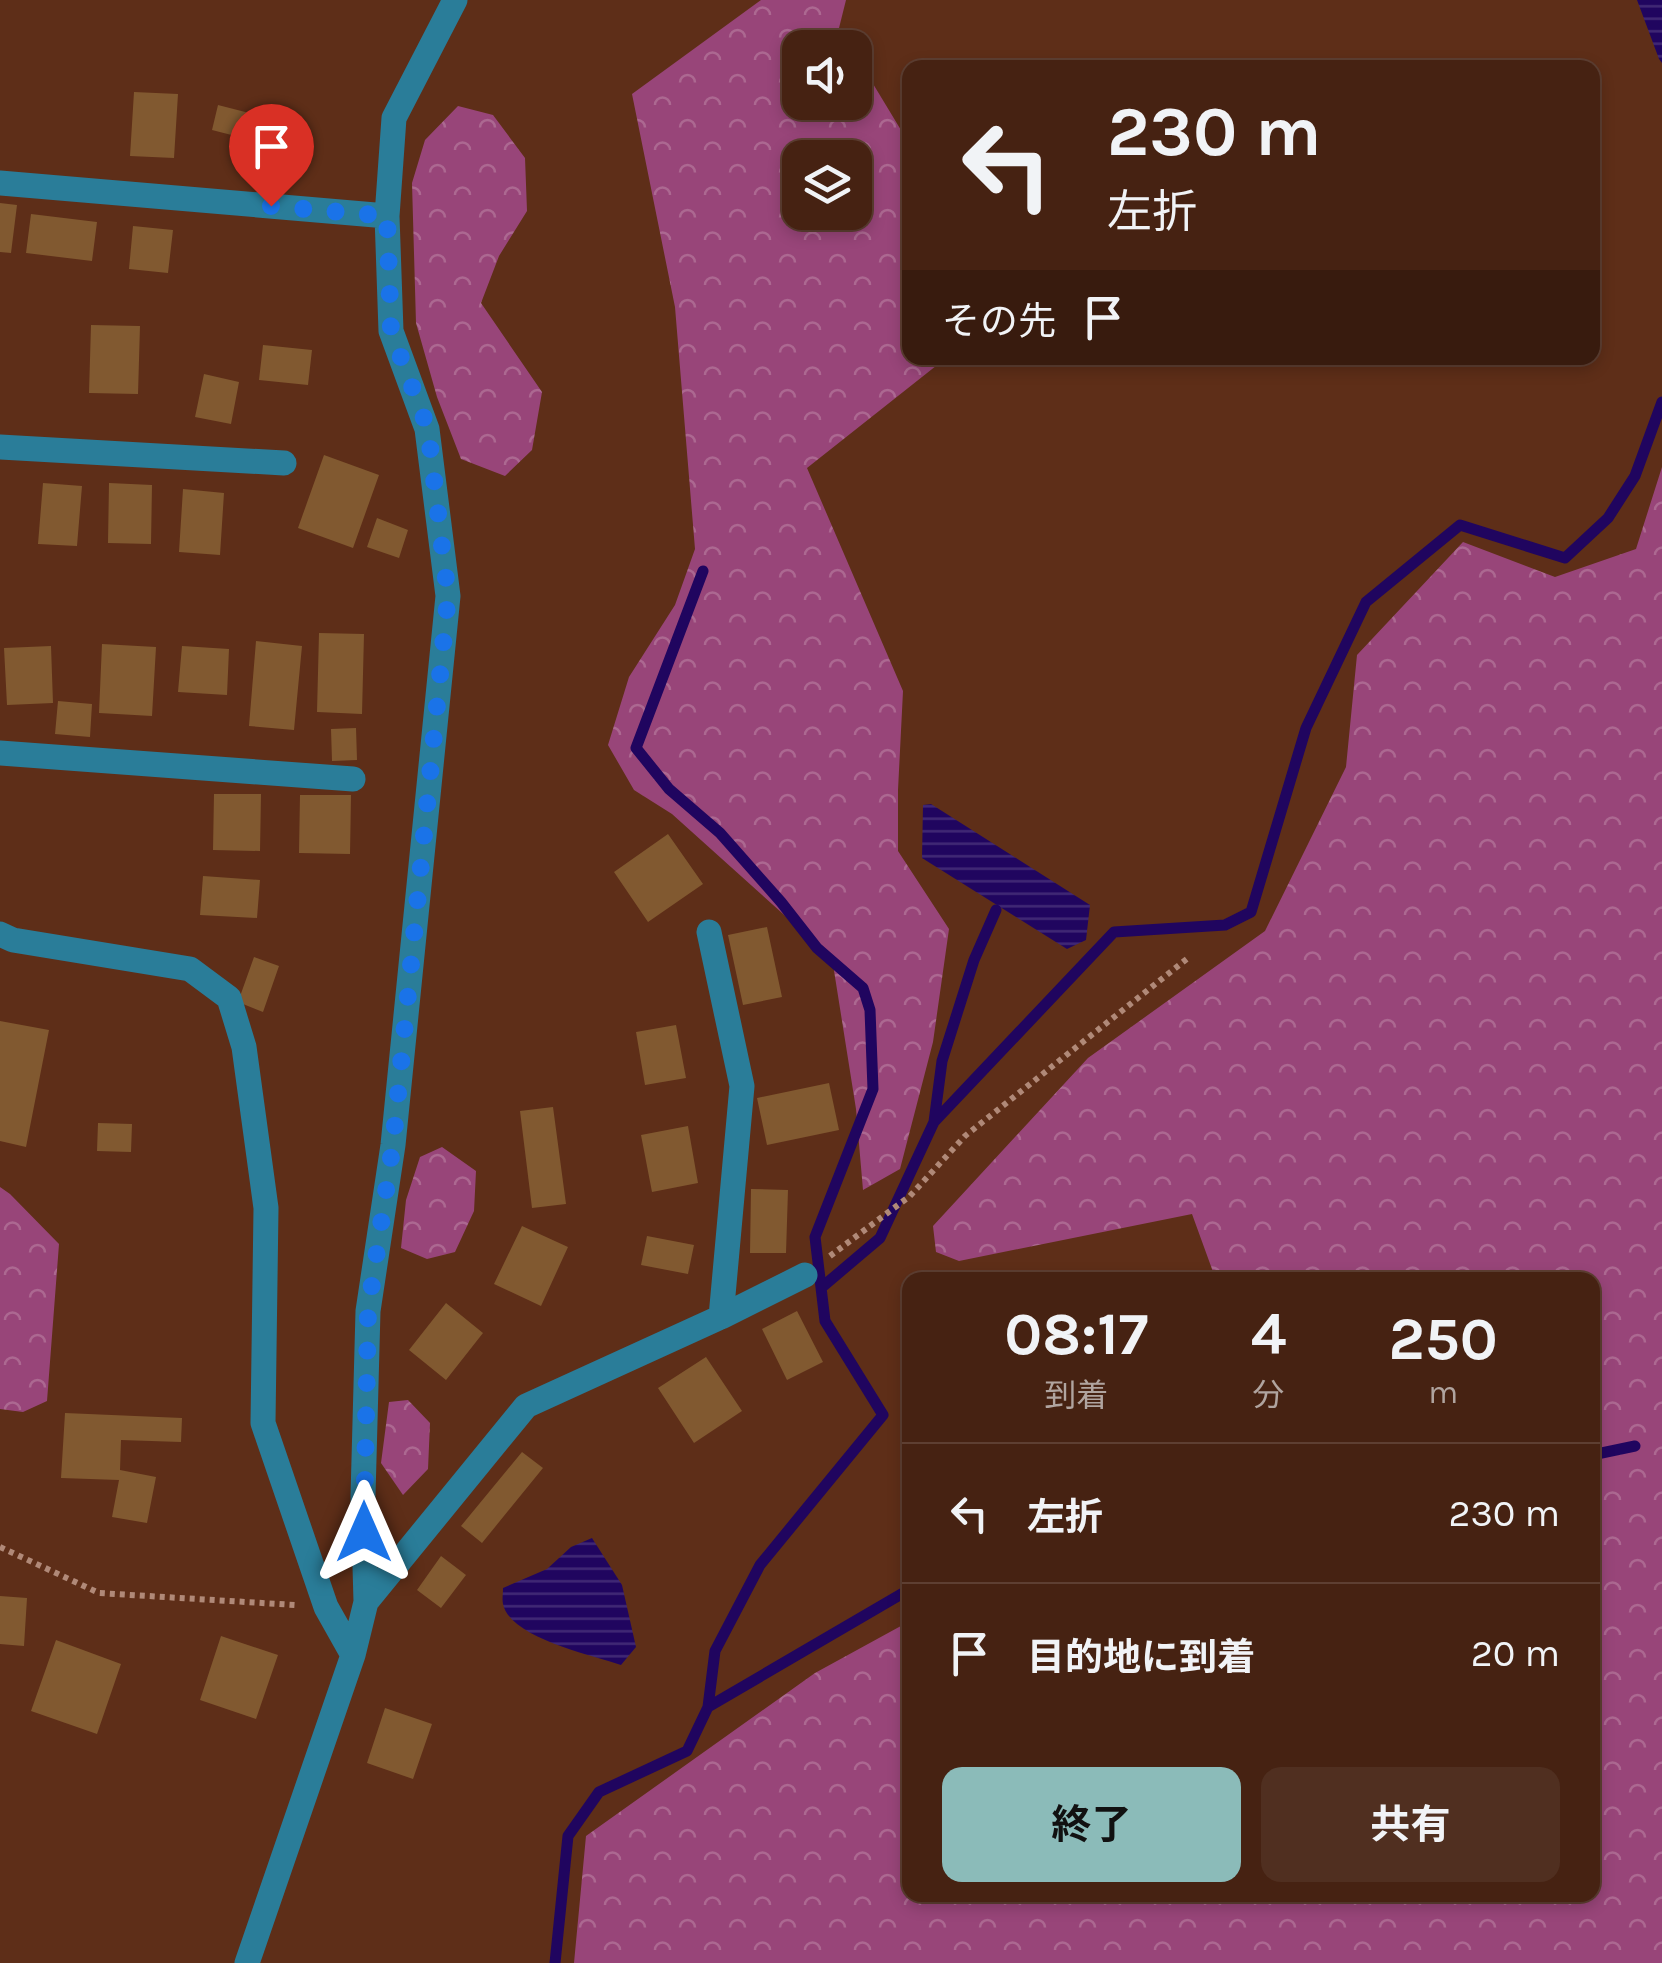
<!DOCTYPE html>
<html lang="ja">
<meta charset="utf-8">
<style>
:root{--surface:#462212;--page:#502f20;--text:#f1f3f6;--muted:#b0a49f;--line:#5e3f32;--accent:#8bbbb9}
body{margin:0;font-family:Karla,"Noto Sans JP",sans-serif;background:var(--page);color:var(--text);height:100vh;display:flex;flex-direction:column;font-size:38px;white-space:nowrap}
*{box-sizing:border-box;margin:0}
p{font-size:32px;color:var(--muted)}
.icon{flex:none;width:55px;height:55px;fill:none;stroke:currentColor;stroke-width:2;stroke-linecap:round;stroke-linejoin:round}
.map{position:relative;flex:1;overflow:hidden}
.side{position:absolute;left:902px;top:1272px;width:698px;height:630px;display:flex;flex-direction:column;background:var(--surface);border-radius:20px;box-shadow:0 5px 15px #0003,0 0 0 2px var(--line)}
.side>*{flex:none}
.banner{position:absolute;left:902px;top:60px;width:698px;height:305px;border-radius:20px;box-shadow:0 5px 15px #0003,0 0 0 2px var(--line);background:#462212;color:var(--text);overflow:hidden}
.tools{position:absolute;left:782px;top:30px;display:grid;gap:20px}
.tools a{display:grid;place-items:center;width:90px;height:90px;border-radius:20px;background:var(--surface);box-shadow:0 5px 15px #0003,0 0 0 2px var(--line);font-size:50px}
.pin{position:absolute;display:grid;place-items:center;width:85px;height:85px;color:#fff;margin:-102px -42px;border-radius:50% 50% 50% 0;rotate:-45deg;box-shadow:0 0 10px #0007}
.pin .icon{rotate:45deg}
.me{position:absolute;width:110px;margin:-55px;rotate:0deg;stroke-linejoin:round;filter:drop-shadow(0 0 8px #0008)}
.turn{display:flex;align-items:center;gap:35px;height:210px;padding:0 40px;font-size:45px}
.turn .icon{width:130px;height:130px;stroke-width:2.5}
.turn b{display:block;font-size:70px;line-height:85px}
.then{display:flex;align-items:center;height:95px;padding:0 40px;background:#0003;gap:20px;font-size:38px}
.eta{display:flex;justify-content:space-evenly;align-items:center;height:170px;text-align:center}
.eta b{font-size:60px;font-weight:700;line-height:70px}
.action{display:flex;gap:20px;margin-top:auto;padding:20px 40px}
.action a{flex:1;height:115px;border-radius:20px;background:var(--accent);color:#111;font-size:40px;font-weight:700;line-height:115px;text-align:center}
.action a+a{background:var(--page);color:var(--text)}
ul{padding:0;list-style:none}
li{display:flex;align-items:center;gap:30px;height:140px;padding:0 40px;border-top:2px solid var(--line)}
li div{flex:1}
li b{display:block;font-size:38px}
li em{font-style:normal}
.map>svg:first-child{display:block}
</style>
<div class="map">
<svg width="1662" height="1963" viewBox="0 0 1662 1963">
<defs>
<pattern id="forest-crowns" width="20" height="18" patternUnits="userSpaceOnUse" patternTransform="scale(2.5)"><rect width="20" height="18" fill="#984579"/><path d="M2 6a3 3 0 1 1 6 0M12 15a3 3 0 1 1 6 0" fill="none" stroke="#ac6891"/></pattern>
<pattern id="water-rules" width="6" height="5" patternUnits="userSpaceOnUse" patternTransform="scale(2.5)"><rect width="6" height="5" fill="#20055f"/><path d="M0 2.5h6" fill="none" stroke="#412975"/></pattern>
</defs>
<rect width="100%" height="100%" fill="#5e2e18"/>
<path fill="url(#forest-crowns)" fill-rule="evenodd" d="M761,0H846L839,28L851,47L800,48V102H855V54L910,145V358H946L807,468L903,691L898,790V851L949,929L933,1042L900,1169L863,1190L856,1109L832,958L672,814L634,790L608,745L629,677L675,605L695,549L675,307L632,94ZM800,158H855V212H800Z
M458,106L493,115L525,158L527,211L499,256L481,303L542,392L532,450L505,476L461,459L437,397L416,323L412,183L425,140Z
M1662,467V1963H574L586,1836L815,1673L910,1621V1895H1592V1280H1216L1192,1214L959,1261L936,1252L933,1226L1088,1058L1265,931L1346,767L1357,655L1463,542L1555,577L1636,549Z
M442,1147L476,1171L474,1211L455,1252L427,1259L401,1248L406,1200L420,1157Z
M0,1187L10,1194L59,1244L47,1401L23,1412L0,1409Z
M408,1400L430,1423L428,1469L403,1495L381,1463L389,1402Z"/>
<path fill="url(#water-rules)" d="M1637,0H1662V63L1659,59Z
M931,804L1090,905L1086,940L1067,949L922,858L923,805Z
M592,1538L622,1585L636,1647L621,1665C591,1655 510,1638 503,1604C502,1599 503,1594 503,1588L547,1569L571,1547Z"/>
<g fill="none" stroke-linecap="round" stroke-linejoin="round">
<path stroke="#20055f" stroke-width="11" d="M703,571L636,748L669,789L720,833L781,902L817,948L863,988L870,1010L873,1089L815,1237L825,1321L883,1415L760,1565L715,1651L708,1707
M934,1122L1114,932L1225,925L1251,912L1306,728L1366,602L1460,525L1565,558L1608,518L1635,476L1662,402
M821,1288L880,1238L934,1122L942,1061L974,960L996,910
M1592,1455L1635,1446
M555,1963L568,1836L599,1792L687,1751L708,1707L910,1589"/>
</g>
<path fill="#815930" d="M134,92L178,94L174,158L130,156Z
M218,105L257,115L251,140L212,130Z
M0,203L17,205L11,253L0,252Z
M31,214L97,222L92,261L26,253Z
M133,226L173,230L168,273L129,269Z
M91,325L140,326L138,394L89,393Z
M263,345L312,350L308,385L259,380Z
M204,374L239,382L231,424L195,417Z
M324,455L379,475L353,548L298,528Z
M43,483L82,486L77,546L38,544Z
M109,483L152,485L151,544L108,543Z
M183,489L224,493L220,555L179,552Z
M377,518L408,530L399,558L367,547Z
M319,633L364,634L362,714L317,712Z
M256,641L302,646L294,730L249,726Z
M102,644L156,647L152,716L99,713Z
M51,646L53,703L7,705L4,648Z
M182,646L229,649L227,695L178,692Z
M58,701L92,704L90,737L55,734Z
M356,728L357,760L332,761L331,729Z
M214,794H261L260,851L213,850Z
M300,795H351L350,854L299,853Z
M668,834L703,884L648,922L614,872Z
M203,876L260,880L257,918L200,915Z
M767,927L782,997L743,1005L728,935Z
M254,957L279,966L263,1012L238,1002Z
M0,1021L49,1030L26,1147L0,1141Z
M676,1025L686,1078L645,1085L636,1032Z
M829,1083L839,1130L767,1145L757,1098Z
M553,1107L566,1204L532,1208L520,1111Z
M98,1123L132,1124L131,1152L97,1151Z
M688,1126L698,1183L652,1192L641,1135Z
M751,1189L788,1190L786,1253H750Z
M522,1226L568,1247L541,1306L494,1284Z
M647,1236L694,1245L688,1274L641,1265Z
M446,1303L483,1333L446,1380L409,1350Z
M797,1311L823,1362L787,1380L762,1329Z
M706,1357L742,1411L694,1443L658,1388Z
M65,1413L182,1418L181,1442L121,1440L120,1470L156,1477L147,1523L112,1517L119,1480L61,1478Z
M522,1452L543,1468L482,1543L461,1526Z
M441,1556L466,1575L441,1608L417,1590Z
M0,1596L27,1598L24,1646L0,1644Z
M221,1636L278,1655L256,1719L200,1700Z
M56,1640L121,1664L97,1734L31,1711Z
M385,1708L432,1724L413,1779L367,1763Z"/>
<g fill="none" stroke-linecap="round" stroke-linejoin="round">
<path stroke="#b08978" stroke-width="6" stroke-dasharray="5 5" stroke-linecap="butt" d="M830,1256L910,1196L965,1136L1188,958
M0,1547L99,1593L295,1605"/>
<path stroke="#2a7d99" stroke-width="25" d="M0,183L387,216
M0,447L284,463
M0,753L353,779
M709,932L742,1086L721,1317
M0,934L13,940L190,969L229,998L244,1047L266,1208L263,1423L326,1607L353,1655
M366,1602L526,1406L721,1317L805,1275
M247,1963L353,1655L366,1602L363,1496L368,1311L393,1145L448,596L427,429L391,331L387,216L394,118L455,0"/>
</g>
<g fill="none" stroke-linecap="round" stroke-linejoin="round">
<path stroke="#1a73e8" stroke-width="18" stroke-dasharray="0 32.4" d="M271,206L387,216L391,331L428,429L448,596L393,1144L368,1311L364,1532"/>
</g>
</svg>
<div class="tools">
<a><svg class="icon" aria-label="sound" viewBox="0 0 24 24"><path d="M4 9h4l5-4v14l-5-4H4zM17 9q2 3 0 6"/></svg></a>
<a><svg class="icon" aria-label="layers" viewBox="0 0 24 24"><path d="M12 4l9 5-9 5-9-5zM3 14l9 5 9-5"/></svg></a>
</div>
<div class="pin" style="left:271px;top:206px;background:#d93025"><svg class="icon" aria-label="arrive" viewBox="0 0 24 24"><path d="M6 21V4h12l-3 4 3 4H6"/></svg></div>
<svg class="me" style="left:364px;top:1532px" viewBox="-20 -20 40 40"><path d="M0-17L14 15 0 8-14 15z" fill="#1a73e8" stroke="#fff" stroke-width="4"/></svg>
<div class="banner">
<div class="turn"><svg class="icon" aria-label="left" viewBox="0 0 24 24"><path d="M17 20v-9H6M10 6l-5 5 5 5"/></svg><div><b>230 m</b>左折</div></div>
<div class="then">その先<svg class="icon" aria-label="arrive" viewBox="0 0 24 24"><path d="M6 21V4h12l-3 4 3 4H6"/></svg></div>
</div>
<section class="side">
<div class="eta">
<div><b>08:17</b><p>到着</p></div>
<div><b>4</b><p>分</p></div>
<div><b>250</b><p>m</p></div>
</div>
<ul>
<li><svg class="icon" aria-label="left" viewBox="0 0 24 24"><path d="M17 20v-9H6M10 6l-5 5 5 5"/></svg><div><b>左折</b></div><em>230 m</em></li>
<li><svg class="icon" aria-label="arrive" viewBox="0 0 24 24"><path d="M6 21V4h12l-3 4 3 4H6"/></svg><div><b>目的地に到着</b></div><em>20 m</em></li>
</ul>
<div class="action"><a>終了</a><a>共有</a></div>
</section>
</div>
